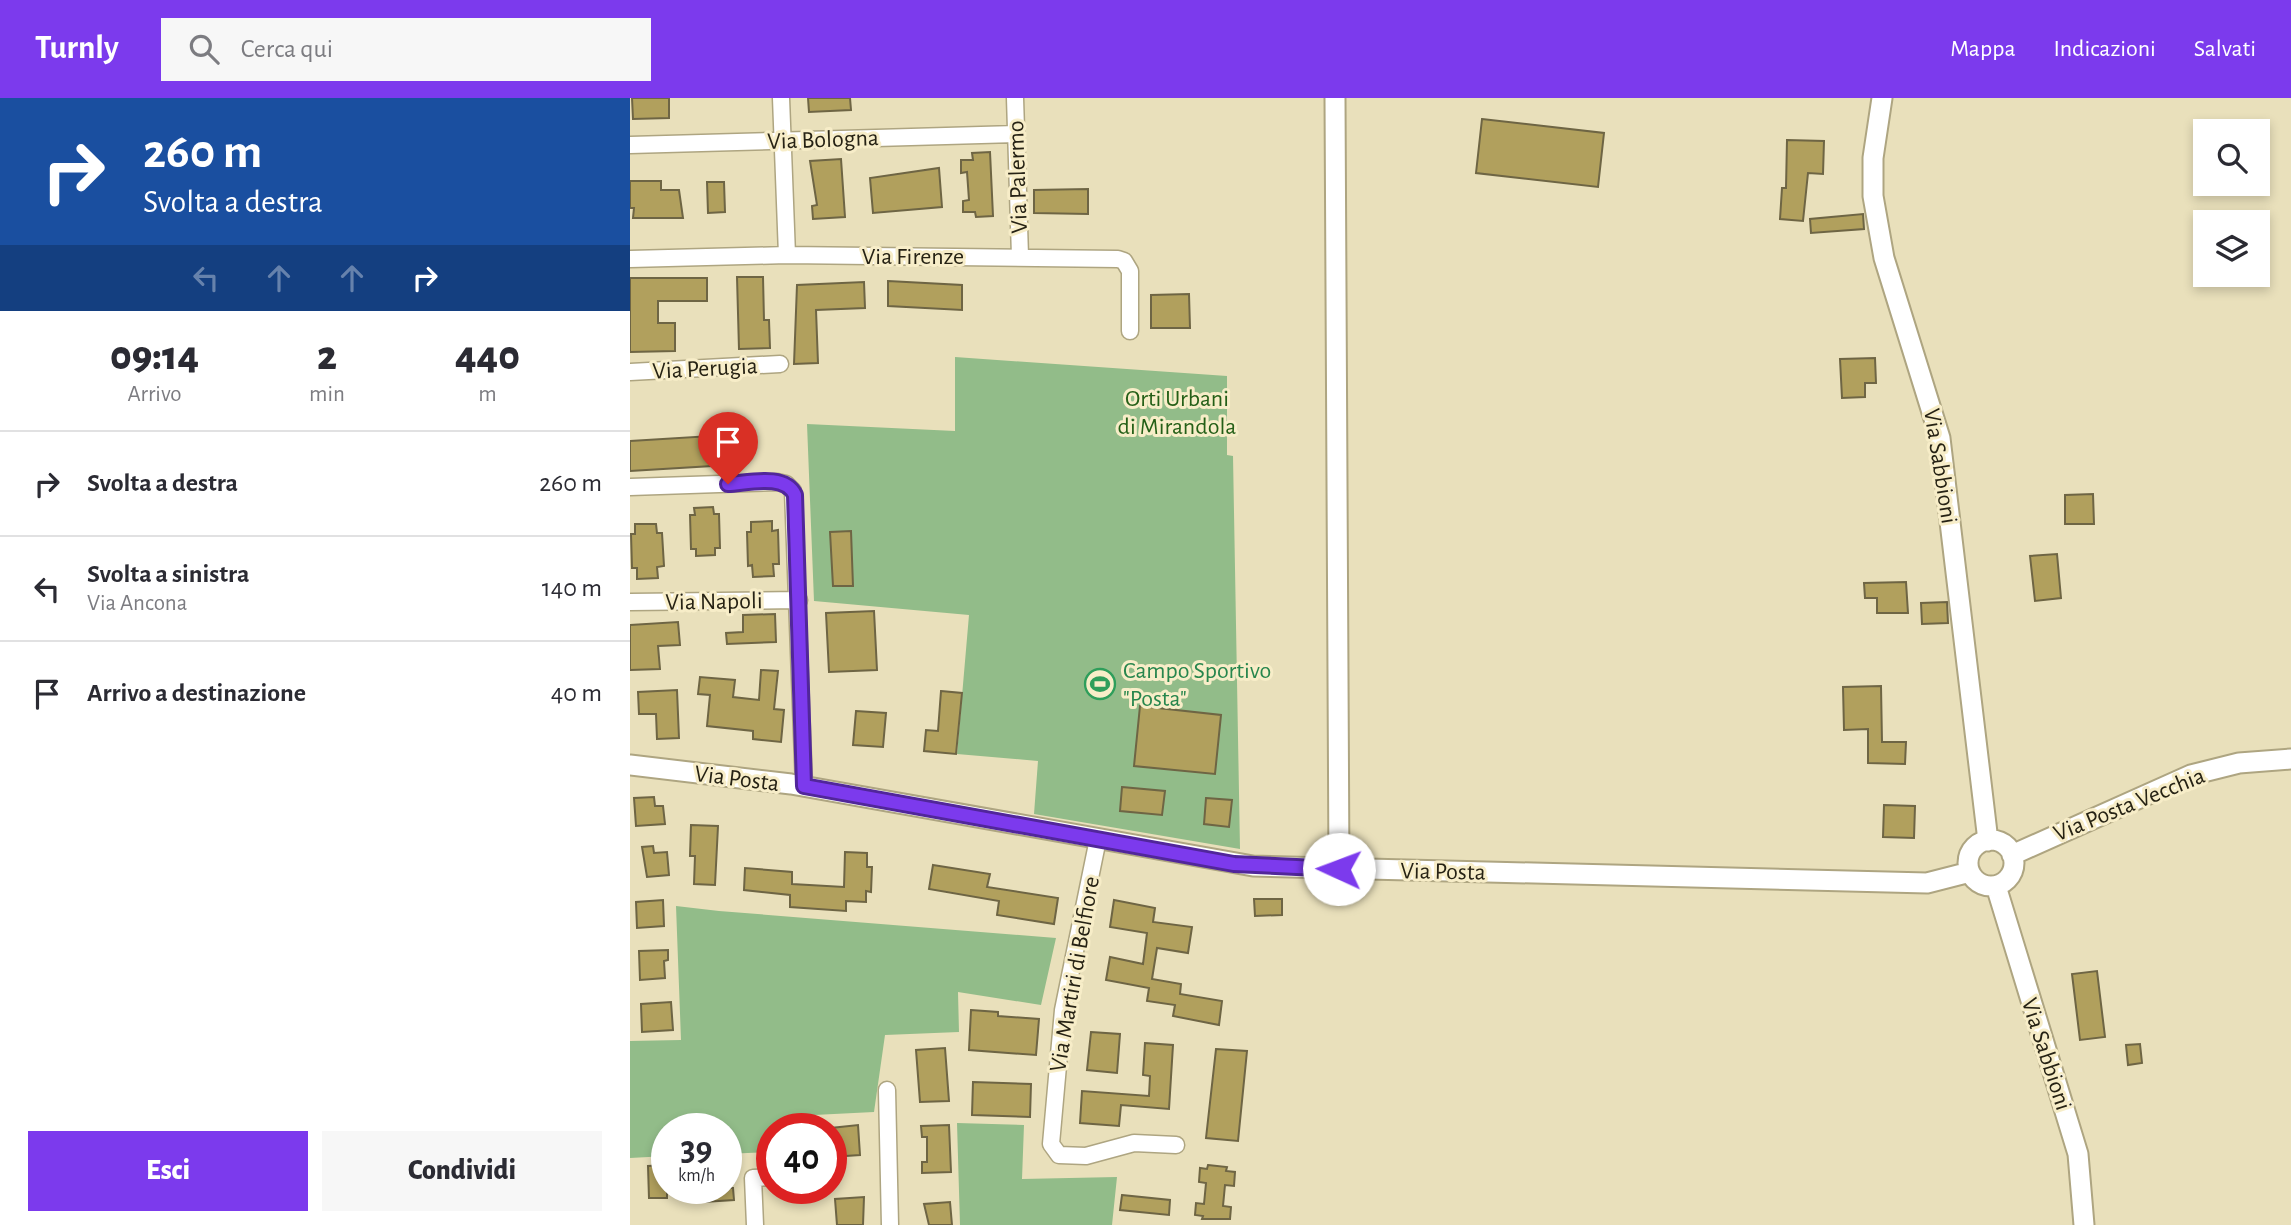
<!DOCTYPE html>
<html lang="it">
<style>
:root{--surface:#fff;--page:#f7f7f7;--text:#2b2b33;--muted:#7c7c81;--line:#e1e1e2;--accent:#7c3aed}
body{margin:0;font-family:"Alegreya Sans",sans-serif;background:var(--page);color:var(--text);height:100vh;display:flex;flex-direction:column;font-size:26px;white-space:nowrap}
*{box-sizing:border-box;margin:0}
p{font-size:23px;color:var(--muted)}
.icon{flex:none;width:38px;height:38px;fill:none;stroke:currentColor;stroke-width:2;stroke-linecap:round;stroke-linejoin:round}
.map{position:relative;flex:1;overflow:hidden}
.panel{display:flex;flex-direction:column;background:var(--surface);width:630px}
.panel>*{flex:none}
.guide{background:#1a4fa0;color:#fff;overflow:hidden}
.buttons{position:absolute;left:1563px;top:21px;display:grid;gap:14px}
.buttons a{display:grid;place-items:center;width:77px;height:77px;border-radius:0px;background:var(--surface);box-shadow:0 4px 10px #0003;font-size:35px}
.speed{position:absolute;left:21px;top:1015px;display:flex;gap:14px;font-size:35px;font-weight:700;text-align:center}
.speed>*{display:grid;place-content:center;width:91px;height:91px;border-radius:50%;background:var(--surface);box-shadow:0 4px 10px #0003;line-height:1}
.speed small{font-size:18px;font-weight:400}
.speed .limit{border:10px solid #d22;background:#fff;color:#111}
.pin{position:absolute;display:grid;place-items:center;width:60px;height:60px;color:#fff;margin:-72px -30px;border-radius:50% 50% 50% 0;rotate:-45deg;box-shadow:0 0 7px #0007}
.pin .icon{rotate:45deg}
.me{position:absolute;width:77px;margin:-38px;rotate:272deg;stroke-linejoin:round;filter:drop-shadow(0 0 5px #0008)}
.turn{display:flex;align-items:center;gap:24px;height:147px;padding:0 28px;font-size:32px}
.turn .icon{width:91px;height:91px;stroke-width:2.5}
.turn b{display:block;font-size:49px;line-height:60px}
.lanes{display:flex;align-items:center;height:66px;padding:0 28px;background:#0003;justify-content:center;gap:35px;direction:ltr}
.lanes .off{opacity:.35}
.eta{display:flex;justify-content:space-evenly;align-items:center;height:119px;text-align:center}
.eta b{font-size:42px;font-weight:800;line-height:49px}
.primary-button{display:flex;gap:14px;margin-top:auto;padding:14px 28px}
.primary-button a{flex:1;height:80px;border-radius:0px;background:var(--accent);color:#fff;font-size:28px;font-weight:800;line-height:80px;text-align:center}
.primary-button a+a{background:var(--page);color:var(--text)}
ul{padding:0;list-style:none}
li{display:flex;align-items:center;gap:21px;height:105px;padding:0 28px;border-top:2px solid var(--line)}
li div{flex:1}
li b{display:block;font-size:26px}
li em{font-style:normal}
header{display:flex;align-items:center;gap:42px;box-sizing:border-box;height:98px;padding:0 35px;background:var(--accent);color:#fff}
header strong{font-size:33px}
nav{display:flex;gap:38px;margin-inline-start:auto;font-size:24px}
.search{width:490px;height:63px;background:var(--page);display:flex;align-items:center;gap:18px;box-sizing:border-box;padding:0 24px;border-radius:0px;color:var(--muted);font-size:26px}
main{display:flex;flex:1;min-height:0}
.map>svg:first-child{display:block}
</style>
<header>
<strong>Turnly</strong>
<div class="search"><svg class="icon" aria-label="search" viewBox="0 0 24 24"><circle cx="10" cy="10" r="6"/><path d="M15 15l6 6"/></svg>Cerca qui</div>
<nav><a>Mappa</a><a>Indicazioni</a><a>Salvati</a></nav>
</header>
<main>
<section class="panel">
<div class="guide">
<div class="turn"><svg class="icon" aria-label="right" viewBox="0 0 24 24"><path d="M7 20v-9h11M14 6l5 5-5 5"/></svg><div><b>260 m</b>Svolta a destra</div></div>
<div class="lanes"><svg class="icon off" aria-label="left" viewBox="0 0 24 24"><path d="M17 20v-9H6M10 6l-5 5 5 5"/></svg><svg class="icon off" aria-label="ahead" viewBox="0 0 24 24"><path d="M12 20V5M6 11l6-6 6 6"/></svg><svg class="icon off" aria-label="ahead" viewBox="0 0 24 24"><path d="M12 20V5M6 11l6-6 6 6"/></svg><svg class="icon" aria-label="right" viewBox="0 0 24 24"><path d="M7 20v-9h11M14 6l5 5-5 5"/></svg></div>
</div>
<div class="eta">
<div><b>09:14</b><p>Arrivo</p></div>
<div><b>2</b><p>min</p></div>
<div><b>440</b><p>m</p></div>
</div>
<ul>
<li><svg class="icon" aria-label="right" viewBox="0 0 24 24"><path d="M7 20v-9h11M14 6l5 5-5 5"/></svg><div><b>Svolta a destra</b></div><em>260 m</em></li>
<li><svg class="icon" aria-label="left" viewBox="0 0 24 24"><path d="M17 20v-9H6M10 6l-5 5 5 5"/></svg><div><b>Svolta a sinistra</b><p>Via Ancona</p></div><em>140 m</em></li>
<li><svg class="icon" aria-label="arrive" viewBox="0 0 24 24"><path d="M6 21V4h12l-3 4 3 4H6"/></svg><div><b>Arrivo a destinazione</b></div><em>40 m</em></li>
</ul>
<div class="primary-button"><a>Esci</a><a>Condividi</a></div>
</section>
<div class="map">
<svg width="1661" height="1127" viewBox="0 0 1661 1127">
<rect width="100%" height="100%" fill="#e9e0bb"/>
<path fill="#92bc89" d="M325,259L597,278V357L603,358L610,751L404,716L408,663L327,656L339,517L184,503L177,326L325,333Z
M46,808L89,813L426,840L411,907L328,894L329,934L255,937L244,1014L184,1017V1031H142V1054L96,1056V1031H37V1058L0,1060V943L51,942Z
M327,1025L394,1027L392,1081L487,1079L482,1127H330Z"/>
<path fill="#b1a05d" stroke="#6e6544" stroke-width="2" d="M2,0H39V20L3,21Z
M178,0H220L221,12L179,14Z
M852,21L974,35L968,89L846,75Z
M1157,42L1194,43L1193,76L1178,75L1173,123L1150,121L1152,90H1156Z
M360,54L363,118L346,119L345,114H333V103L339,102L337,74L331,75V62H343L342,55Z
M211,61L215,119L183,121L182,108L187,107L180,63Z
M309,70L312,109L243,115L240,80Z
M0,83H31V92H49L53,120H3L4,110H0Z
M77,84H94L95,114L78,115Z
M458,91V116L404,115V92Z
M1233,116L1234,131L1181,135L1180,121Z
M107,179H133L134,222H139L140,250L109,251Z
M0,180H77V203H28V225H45V253L0,254Z
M258,183L332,187V212L258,208Z
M234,184L235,210L186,212L188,265L164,266L167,187Z
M559,196L560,230H521V197Z
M1245,260L1246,285H1235V299L1212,300L1210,261Z
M81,338L82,368L0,373V343Z
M1463,396L1464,426H1435V397Z
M83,409L84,416H89L90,450H85V457L66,458V451H61L60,417H65L64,410Z
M142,423V433L148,432L149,466H143L144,478L123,479L122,467L118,468L117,434H121V424Z
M5,426H26L27,435H32L34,468L27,469L28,480L7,481V470H2L1,436H5Z
M221,433L223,488H203L200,434Z
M1427,456L1431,500L1405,503L1400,458Z
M1276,484L1278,515H1247V500H1235L1234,485Z
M1317,504L1318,525L1292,526L1291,505Z
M244,513L247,572L199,574L196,515Z
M145,516L146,544L97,546L96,535L113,534V517Z
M48,524L50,547L28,548L30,571L0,572V527Z
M131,572L148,573L144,611L154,612L151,644L123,641V633L77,628L80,597L68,596L70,579L105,582L103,599L129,602Z
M1251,588L1252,644H1276L1275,666L1238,665V631L1214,632L1213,589Z
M47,592L49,640L27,641L26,616H9L8,594Z
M311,593L332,595L326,656L294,653L296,632L308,633Z
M510,608L591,617L585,676L504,668Z
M226,613L256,615L253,649L223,647Z
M492,689L535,693L532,717L490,713Z
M24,699L25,708H33L35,726L6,728L4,700Z
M576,700L602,702L599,729L574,726Z
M1254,707L1285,708L1284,740L1253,739Z
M61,727L88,728L85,787L64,786L65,758H60Z
M23,748L24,755L37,754L39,777L17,779L12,749Z
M215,754L237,755V769H242L241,794L236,793V804L216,803V813L160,809V797L114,792L115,770L162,774V786L214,789Z
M303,767L360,776L357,789L428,800L424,826L367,817L369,803L299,791Z
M624,801H652V817L625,818Z
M33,802L34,828L7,830L6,804Z
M484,802L525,810L523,824L562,829L558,855L527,850L522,881L551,886L550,896L592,903L589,927L543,918L545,907L517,903L519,890L476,882L480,859L513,866L517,835L480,829Z
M38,852V862L34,863L35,880L10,882L9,853Z
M1467,873L1475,939L1450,942L1442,876Z
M41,904L43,932L12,934L11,906Z
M341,912L368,914V918L409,921L406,957L339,952Z
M461,934L490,936L487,975L457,972Z
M515,945L543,947L539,1011L491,1007L489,1028L450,1025L452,993L519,998L520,978L513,977Z
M1510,946L1512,965L1498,967L1496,947Z
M315,950L319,1003L290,1004L286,952Z
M586,951L617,953L608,1043L576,1040Z
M343,984L401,986L400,1019L342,1017Z
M228,1027L230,1057L201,1059V1030Z
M319,1027L321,1074L292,1075V1064H297V1039H292L291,1028Z
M37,1067V1100H19L18,1068Z
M578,1067L597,1069L596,1073L605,1074L604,1088L595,1087L593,1108L601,1109L600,1121H572L573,1118L565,1117L566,1105L574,1106L576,1085L569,1084L570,1070L577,1071Z
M73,1090H103L104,1102L74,1104Z
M492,1097L540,1102L539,1117L490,1112Z
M234,1099L233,1127H207L205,1101Z
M320,1104L322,1127H299L294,1106Z"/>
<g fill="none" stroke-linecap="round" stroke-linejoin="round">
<g stroke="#aea581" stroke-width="19">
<path id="minor" d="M151,0L157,157
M385,0L390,158
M0,47L386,36
M0,161L157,157L488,161L494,163L500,173V233
M0,274L150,266
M0,389L147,384L156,386L163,393L174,689
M0,504L169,502
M468,741L433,912L421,1046L429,1057L456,1058L504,1045L546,1047
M257,992L260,1127
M125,1127L123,1080L142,1079"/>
</g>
<g stroke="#aea581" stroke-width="23">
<path id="tertiary" d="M705,0L709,771
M1252,0L1243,60V98L1254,160L1310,340L1358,743
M0,667L161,686L623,768L1297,785L1340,774
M1338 765a23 23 0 1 1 46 0a23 23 0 1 1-46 0Z
M1382,757L1561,677L1609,665L1661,661
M1366,788L1448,1056L1454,1127"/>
</g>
<use href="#minor" stroke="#fff" stroke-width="16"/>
<use href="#tertiary" stroke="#fff" stroke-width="19"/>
</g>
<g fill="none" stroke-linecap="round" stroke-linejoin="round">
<g stroke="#51269a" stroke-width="18">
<path id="route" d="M98,386C118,385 155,375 165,397L174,688L604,766L709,771"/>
</g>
<use href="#route" stroke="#7c3aed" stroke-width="12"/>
</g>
<defs>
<g id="stadium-ring" transform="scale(1.575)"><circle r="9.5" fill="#f7edc8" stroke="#2e9e5b" stroke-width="1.5"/><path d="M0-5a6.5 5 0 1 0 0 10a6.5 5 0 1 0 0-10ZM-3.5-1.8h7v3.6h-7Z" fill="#2e9e5b"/></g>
</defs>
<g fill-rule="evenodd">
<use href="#stadium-ring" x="470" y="586"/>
</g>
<g text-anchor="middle" stroke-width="6" stroke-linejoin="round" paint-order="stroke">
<g font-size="24" fill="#262214" stroke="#f7edc8">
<text transform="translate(193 41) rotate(-2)" y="8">Via Bologna</text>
<text transform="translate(387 79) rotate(-92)" y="8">Via Palermo</text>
<text x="283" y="166">Via Firenze</text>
<text transform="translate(75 270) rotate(-3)" y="8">Via Perugia</text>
<text transform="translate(1311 368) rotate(81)" y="8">Via Sabbioni</text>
<text transform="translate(84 503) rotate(-1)" y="8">Via Napoli</text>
<text transform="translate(107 680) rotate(7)" y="8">Via Posta</text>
<text transform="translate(1499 706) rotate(-22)" y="8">Via Posta Vecchia</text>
<text transform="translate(813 773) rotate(1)" y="8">Via Posta</text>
<text transform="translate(444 876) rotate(-80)" y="8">Via Martiri di Belfiore</text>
<text transform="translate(1417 956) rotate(72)" y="8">Via Sabbioni</text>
</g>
<g font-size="24" fill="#245f17" stroke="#f7edc8">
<text x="547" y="308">Orti Urbani<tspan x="547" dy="28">di Mirandola</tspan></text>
</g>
<g font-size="24" fill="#27864d" stroke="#f7edc8" text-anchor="start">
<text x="493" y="580">Campo Sportivo<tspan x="493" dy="28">"Posta"</tspan></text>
</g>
</g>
</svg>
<div class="buttons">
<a><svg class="icon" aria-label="search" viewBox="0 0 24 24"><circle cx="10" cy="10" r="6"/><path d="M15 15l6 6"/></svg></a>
<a><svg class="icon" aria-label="layers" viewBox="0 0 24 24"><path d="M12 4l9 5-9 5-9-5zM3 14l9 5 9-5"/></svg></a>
</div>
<div class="speed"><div>39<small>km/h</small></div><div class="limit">40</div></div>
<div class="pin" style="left:98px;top:386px;background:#d93025"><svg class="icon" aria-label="arrive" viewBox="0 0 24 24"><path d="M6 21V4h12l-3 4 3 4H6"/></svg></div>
<svg class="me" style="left:709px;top:771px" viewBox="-20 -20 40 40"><circle r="19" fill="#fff"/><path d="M0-13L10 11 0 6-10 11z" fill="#7c3aed"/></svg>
</div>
</main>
